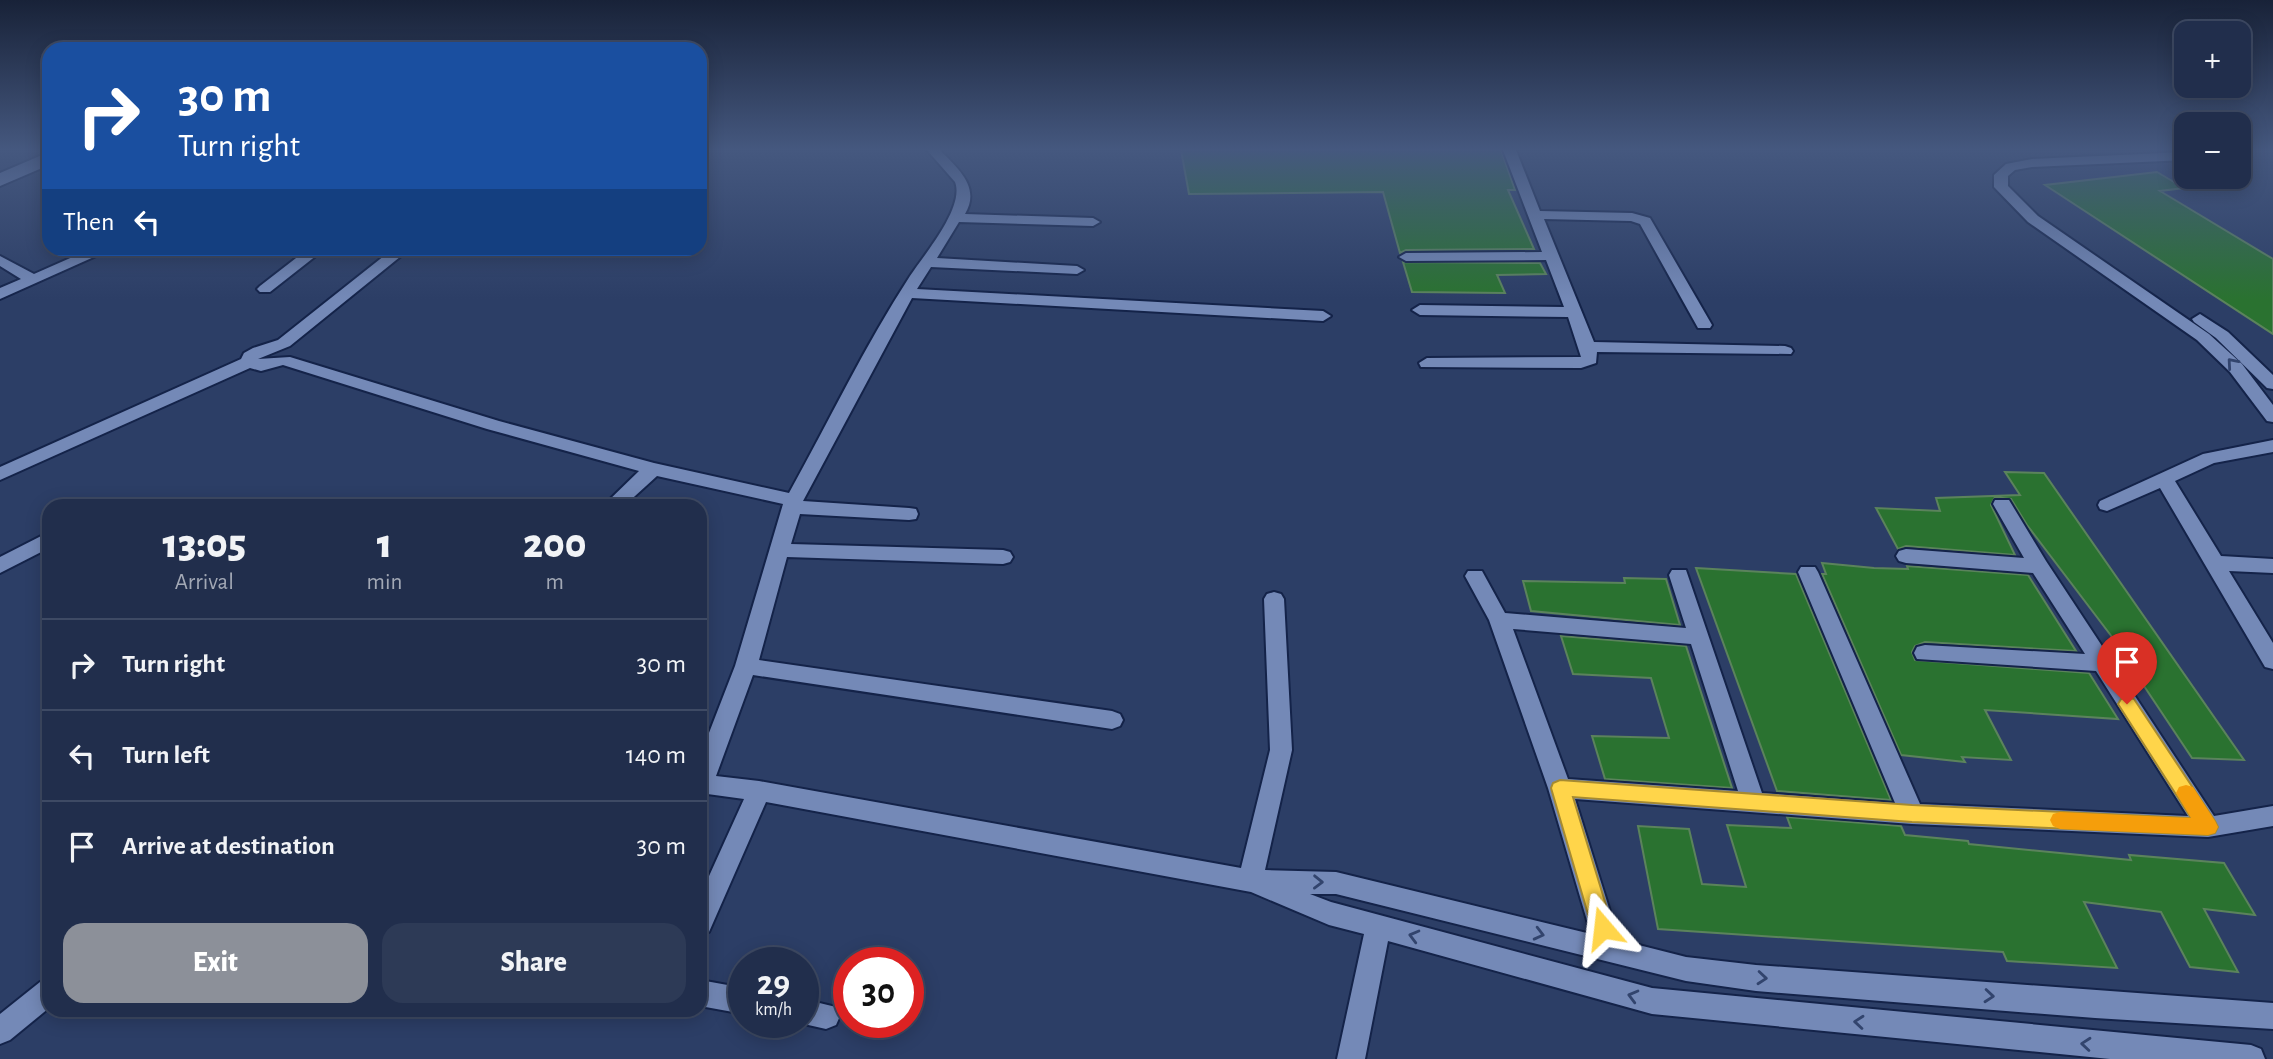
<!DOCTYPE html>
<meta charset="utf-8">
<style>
:root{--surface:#212e4c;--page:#2d3a56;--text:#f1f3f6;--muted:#a2a8b5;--line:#3e4a64;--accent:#8c9099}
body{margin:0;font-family:"Alegreya Sans",sans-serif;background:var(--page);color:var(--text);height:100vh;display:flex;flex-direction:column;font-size:26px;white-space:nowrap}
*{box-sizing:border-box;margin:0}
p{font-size:23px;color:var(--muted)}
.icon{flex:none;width:38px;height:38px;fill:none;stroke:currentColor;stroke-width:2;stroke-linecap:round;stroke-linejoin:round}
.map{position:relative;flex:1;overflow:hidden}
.sheet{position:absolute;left:42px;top:499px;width:665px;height:518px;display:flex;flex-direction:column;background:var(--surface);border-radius:21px;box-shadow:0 4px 18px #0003,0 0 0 2px var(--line)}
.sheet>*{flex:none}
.guide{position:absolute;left:42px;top:42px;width:665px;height:214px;border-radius:21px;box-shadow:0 4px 18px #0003,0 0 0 2px var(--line);background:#1a4fa0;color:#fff;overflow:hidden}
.tools{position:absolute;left:2174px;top:21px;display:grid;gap:14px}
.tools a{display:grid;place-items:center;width:77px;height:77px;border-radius:14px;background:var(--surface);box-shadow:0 4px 18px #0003,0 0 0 2px var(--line);font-size:35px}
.speed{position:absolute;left:728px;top:947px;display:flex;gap:14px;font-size:35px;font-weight:700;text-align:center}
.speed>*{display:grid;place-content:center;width:91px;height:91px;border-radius:50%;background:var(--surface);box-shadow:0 4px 18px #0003,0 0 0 2px var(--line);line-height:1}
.speed small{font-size:18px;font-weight:400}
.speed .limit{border:10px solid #d22;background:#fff;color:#111}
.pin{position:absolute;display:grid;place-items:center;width:60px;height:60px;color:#fff;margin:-72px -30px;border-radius:50% 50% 50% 0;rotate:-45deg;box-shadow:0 0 7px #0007}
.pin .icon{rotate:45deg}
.me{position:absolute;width:77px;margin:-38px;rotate:343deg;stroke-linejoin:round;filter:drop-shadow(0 0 5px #0008)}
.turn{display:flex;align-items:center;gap:24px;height:147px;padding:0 21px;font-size:32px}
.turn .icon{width:91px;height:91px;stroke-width:2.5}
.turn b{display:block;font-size:49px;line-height:60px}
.then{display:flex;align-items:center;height:66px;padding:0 21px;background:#0003;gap:14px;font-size:26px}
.eta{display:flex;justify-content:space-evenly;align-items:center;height:119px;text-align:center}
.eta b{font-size:42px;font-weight:800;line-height:49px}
.action{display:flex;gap:14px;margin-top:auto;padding:14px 21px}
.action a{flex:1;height:80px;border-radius:21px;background:var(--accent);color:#fff;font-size:28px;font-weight:800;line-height:80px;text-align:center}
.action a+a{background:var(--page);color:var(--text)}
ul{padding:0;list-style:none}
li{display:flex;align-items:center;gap:21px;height:91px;padding:0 21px;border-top:2px solid var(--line)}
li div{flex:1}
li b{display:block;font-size:26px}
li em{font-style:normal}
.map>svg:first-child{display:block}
</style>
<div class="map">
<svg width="2273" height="1059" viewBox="0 0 2273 1059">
<rect width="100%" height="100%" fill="#2c3e66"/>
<path fill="#2a7230" stroke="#5b835c" stroke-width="2" d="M1181,150H1501L1515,190H1508L1534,249L1406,250L1400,253L1383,192L1189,194Z
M2157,172L2184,188L2160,191L2273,259V334L2045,185Z
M1403,262L1540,263L1546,274L1497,275L1505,293L1412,292Z
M2005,472L2044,473L2244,760L2192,758L2128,662H2131L2027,525L2011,499L1995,497L1991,505L2015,555L1906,546L1898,549L1876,508L1940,511L1936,498L2020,495Z
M1822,563L1874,568L1908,569L1907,566L2028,575L2076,651L1925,642L1915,646L1912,652L1915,660L2089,673L2118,719L1985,710L2011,760L1962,757L1965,762L1901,755L1822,574H1826Z
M1696,568L1796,574L1891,800L1777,791Z
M1624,578L1666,579L1680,625L1531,611L1523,581L1625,583Z
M1561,636L1686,646L1732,788L1605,779L1592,736L1669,738L1651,678L1573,674Z
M1787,817L1901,826L1905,835L1968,841L1969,844L2131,860L2129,855L2224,863L2255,915L2204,909L2238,972L2190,967L2161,912L2084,902L2117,968L2007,961L2003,952L1658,929L1638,826L1689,829L1702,884L1746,887L1727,825L1791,828Z"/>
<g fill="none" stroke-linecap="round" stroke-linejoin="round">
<g stroke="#142349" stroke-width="4">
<path id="street" d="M927,150H940C958,169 981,187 965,214L1093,218L1100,222L1093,226L959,222L937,258L1077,266L1084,270L1077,274L931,267L917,289L1323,311L1331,316L1323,321L912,298L803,501L909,508L916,509L918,514L916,519L909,520L800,514L791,544L1003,550L1010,552L1013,557L1010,562L1003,564L787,557L759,660L1112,711L1120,714L1123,720L1120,726L1112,729L753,675L716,776L759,781L1241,868L1270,750L1264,599L1267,594L1274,592L1281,594L1284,599L1292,750L1265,870L1336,872L1591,934L1548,788L1489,620L1465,576L1468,571H1482L1505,613L1686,628L1669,575L1672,570H1686L1762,793L1895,803L1798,572L1801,567H1815L1818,572L1920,804L2188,816L2096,671L1917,659L1914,653L1917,647L1925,645L2085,654L2033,573L1906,563L1899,561L1896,556L1899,551L1906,549L2024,558L1993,504L1995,500H2009L2046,561L2214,816L2273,806V826L2208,837L1912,824L1575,799L1619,940L1686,957L1756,965L2273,1003V1029L2095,1018L1756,991L1686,981L1336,894H1310L1331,902L1652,988L2251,1045L2261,1049L2265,1059H2110L1652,1014L1388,941L1365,1059H1337L1364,934L1329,925L1251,892L766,802L709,932L700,936V896L744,799L700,793V756L735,666L783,504L657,476L624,506H603L639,471L487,429L283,365L261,371L250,368L0,480V467L241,359L244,353L253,348L278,340L394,248H411L290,346L258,359L290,357L499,421L654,463L789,493C829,421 865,345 910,276C924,255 965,207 955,182ZM1513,629L1691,644L1738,791L1568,779Z
M1503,150H1516L1540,211L1632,213L1650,218L1712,325L1710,328H1698L1640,224L1631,221L1544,219L1594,342L1785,346L1791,348L1793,351L1791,354L1597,352L1596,363L1581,368L1421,367L1419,363L1427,358L1581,357L1568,317L1420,315L1412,310L1420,305L1564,307L1546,260L1406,261L1399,257L1406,253L1542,252Z
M2186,152V160L2032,167L2015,170L2008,176V186L2038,216L2209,334L2242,364L2273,405V422L2267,421L2230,372L2197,340L2028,222L1994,187V175L2006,164L2032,159Z
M93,248H114L0,299V288L21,279L0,266V256L34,274Z
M309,248H326L270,292H260L257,289L260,286Z
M2200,314L2228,332L2273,375V389L2267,388L2216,338L2194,322L2192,319Z
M2273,440V452L2214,463L2175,481L2221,556L2273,559V573L2229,571L2273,643V669L2265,667L2160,488L2107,511L2100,509L2098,505L2100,501L2203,454Z
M49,532V548L0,573V557Z
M49,978V1008L10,1040L0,1044V1014L40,982Z
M700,980L744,988V1014L700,1006Z
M803,999L836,1007L840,1016L836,1025L826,1029L795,1022H803Z"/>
</g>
<g stroke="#142349" stroke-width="4">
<path id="secondary" d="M49,152V165L0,186V173Z"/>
</g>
<use href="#street" fill="#7489b7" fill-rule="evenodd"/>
<use href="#secondary" fill="#7489b7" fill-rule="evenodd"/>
</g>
<defs><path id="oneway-chevron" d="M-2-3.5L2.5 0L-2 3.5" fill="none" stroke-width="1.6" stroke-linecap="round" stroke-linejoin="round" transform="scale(1.75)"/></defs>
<g stroke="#32446d">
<use href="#oneway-chevron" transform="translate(2232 363) rotate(-131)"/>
<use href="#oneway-chevron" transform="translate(1318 882) rotate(1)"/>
<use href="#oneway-chevron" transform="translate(1539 934) rotate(14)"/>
<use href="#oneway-chevron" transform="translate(1414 936) rotate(-165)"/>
<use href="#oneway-chevron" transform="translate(1762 978) rotate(5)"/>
<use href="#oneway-chevron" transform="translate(1633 996) rotate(-165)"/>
<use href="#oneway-chevron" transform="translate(1989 996) rotate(5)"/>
<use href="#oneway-chevron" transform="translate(1859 1022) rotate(-175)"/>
<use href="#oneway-chevron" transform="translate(2086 1044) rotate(-175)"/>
</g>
<linearGradient id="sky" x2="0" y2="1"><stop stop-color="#182238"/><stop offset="0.5" stop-color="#45587f"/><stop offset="1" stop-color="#45587f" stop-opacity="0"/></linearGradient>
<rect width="2273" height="299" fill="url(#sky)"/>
<path fill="#ffd54a" stroke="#a68a30" stroke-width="2" d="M2127,697L2134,699L2215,821L2218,827L2215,833L2208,835L1912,822L1573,797L1613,928L1610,935L1603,938L1595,935L1592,928L1551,788L1553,783L1560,780L1912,805L2191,818L2118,704L2121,699Z"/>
<path fill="#f59e0b" d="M2186,785L2193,787L2215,821L2218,827L2215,833L2208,835L2060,829L2053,826L2050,820L2053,814L2060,812L2191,818L2176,793L2179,787Z"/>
</svg>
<div class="tools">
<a>+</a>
<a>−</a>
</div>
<div class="speed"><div>29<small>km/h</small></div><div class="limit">30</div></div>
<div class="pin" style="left:2127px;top:704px;background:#d93025"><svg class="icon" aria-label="arrive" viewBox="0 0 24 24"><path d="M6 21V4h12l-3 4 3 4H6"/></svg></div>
<svg class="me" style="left:1603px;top:928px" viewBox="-20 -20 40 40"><path d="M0-17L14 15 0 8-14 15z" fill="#ffd54a" stroke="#fff" stroke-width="4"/></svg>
<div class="guide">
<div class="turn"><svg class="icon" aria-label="right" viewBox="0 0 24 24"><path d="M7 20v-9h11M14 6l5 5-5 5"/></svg><div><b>30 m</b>Turn right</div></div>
<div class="then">Then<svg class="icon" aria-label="left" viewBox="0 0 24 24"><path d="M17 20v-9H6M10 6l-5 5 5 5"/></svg></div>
</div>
<section class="sheet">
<div class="eta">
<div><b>13:05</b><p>Arrival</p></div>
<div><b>1</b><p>min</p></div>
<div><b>200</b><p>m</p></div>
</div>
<ul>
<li><svg class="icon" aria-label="right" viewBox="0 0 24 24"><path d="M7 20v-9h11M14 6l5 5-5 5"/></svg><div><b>Turn right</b></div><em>30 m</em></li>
<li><svg class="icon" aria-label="left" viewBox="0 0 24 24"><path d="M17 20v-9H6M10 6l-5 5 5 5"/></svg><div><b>Turn left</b></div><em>140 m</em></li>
<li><svg class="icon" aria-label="arrive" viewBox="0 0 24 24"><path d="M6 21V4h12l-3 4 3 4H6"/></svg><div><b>Arrive at destination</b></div><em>30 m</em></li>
</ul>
<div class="action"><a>Exit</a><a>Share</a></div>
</section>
</div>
